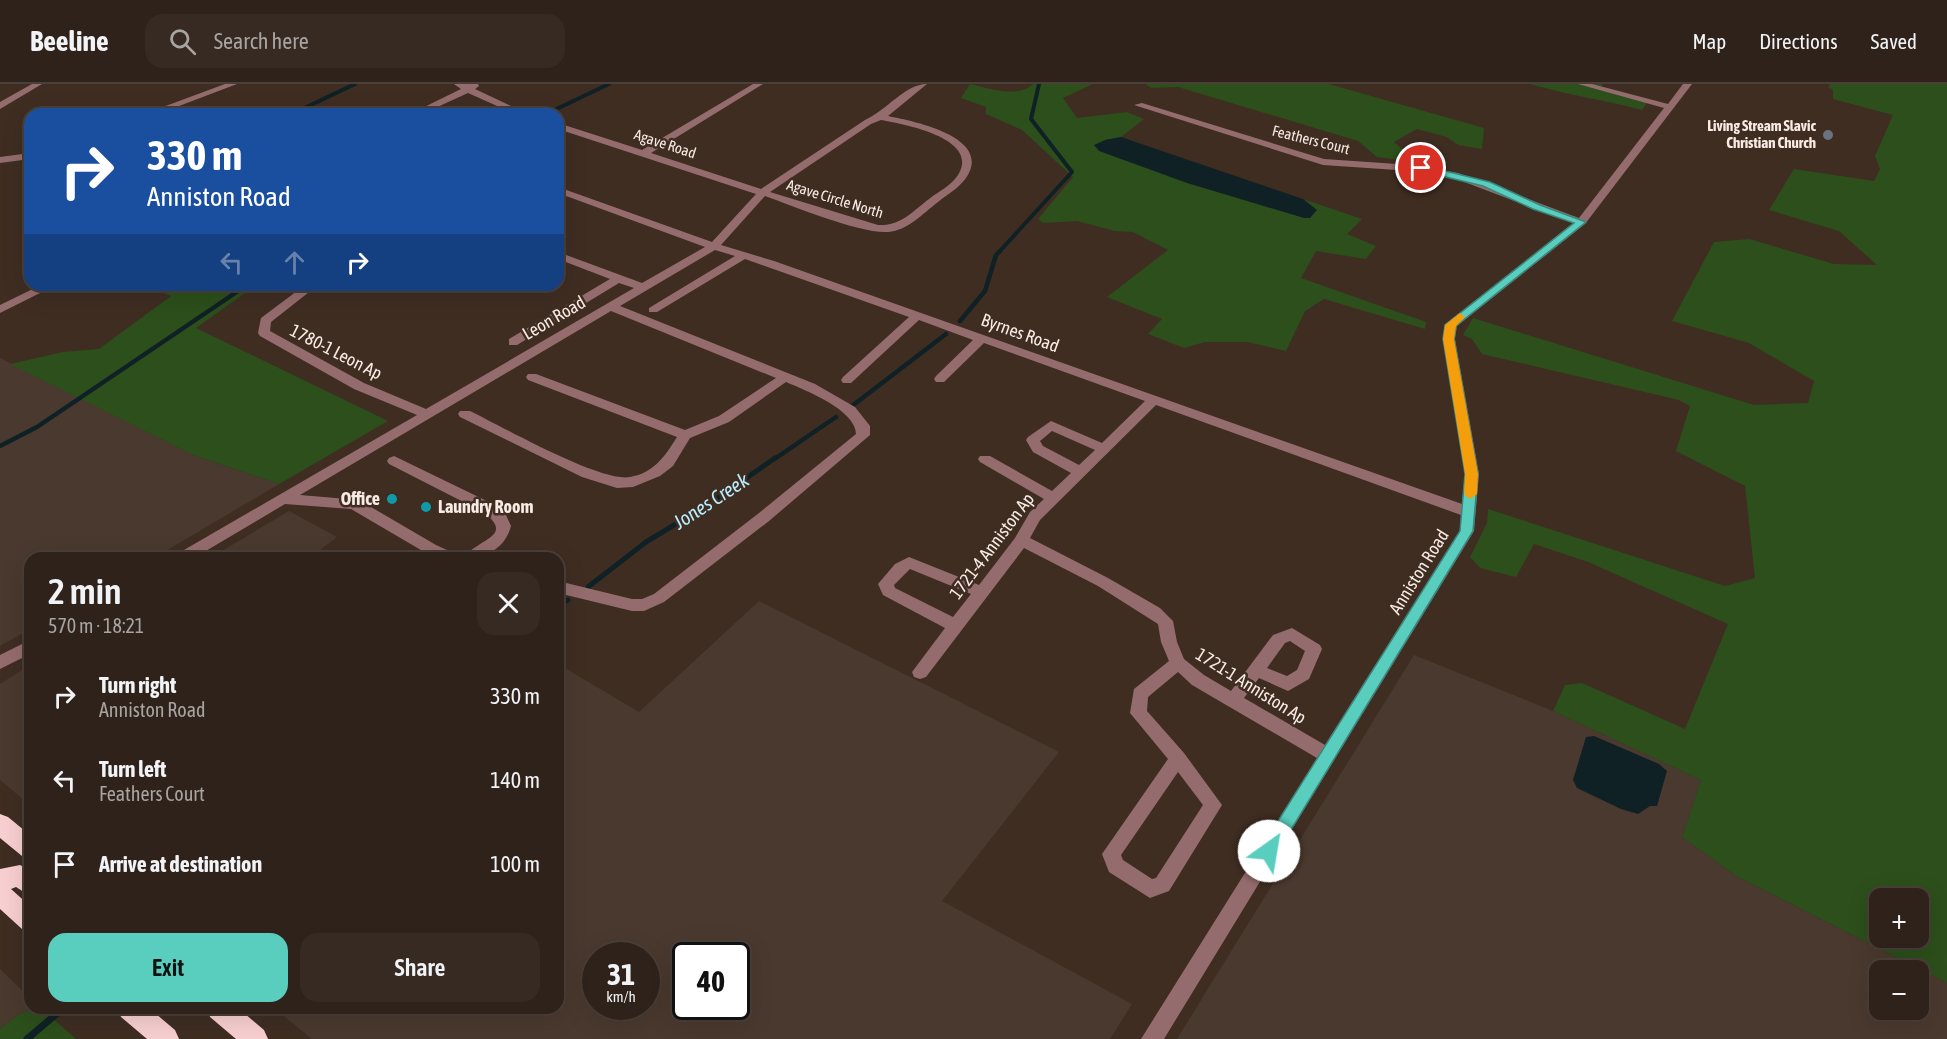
<!DOCTYPE html>
<meta charset="utf-8">
<style>
:root{--surface:#2f221a;--page:#372a23;--text:#f1f3f6;--muted:#a7a4a2;--line:#4a3f39;--accent:#59cebe}
body{margin:0;font-family:"Asap Condensed",sans-serif;background:var(--page);color:var(--text);height:100vh;display:flex;flex-direction:column;font-size:22px;white-space:nowrap}
*{box-sizing:border-box;margin:0}
p{font-size:20px;color:var(--muted)}
.icon{flex:none;width:33px;height:33px;fill:none;stroke:currentColor;stroke-width:2;stroke-linecap:round;stroke-linejoin:round}
.map{position:relative;flex:1;overflow:hidden}
.side{position:absolute;left:24px;top:468px;width:540px;height:462px;display:flex;flex-direction:column;background:var(--surface);border-radius:18px;box-shadow:0 6px 24px #0002,0 0 0 2px var(--line)}
.side>*{flex:none}
.banner{position:absolute;left:24px;top:24px;width:540px;height:183px;border-radius:18px;box-shadow:0 6px 24px #0002,0 0 0 2px var(--line);background:#1a4fa0;color:#fff;overflow:hidden}
.tools{position:absolute;left:1869px;top:804px;display:grid;gap:12px}
.tools a{display:grid;place-items:center;width:60px;height:60px;border-radius:12px;background:var(--surface);box-shadow:0 6px 24px #0002,0 0 0 2px var(--line);font-size:30px}
.speed{position:absolute;left:582px;top:858px;display:flex;gap:12px;font-size:30px;font-weight:700;text-align:center}
.speed>*{display:grid;place-content:center;width:78px;height:78px;border-radius:50%;background:var(--surface);box-shadow:0 6px 24px #0002,0 0 0 2px var(--line);line-height:1}
.speed small{font-size:15px;font-weight:400}
.speed .limit{border:3px solid #111;border-radius:9px;background:#fff;color:#111}
.pin{position:absolute;display:grid;place-items:center;width:51px;height:51px;color:#fff;margin:-26px;border:3px solid #fff;border-radius:50%;box-shadow:0 2px 6px #0007}
.me{position:absolute;width:66px;margin:-33px;rotate:32deg;stroke-linejoin:round;filter:drop-shadow(0 0 4px #0008)}
.turn{display:flex;align-items:center;gap:21px;height:126px;padding:0 24px;font-size:27px}
.turn .icon{width:78px;height:78px;stroke-width:2.5}
.turn b{display:block;font-size:42px;line-height:51px}
.lanes{display:flex;align-items:center;height:57px;padding:0 24px;background:#0003;justify-content:center;gap:30px;direction:ltr}
.lanes .off{opacity:.35}
.round{display:grid;place-items:center;flex:none;width:63px;height:63px;border-radius:18px;background:var(--page)}
.head{display:flex;align-items:center;justify-content:space-between;height:102px;padding:0 24px}
h1{font-size:36px;font-weight:600;line-height:45px}
.action{display:flex;gap:12px;margin-top:auto;padding:12px 24px}
.action a{flex:1;height:69px;border-radius:18px;background:var(--accent);color:#111;font-size:24px;font-weight:600;line-height:69px;text-align:center}
.action a+a{background:var(--page);color:var(--text)}
ul{padding:0;list-style:none}
li{display:flex;align-items:center;gap:18px;height:84px;padding:0 24px}
li div{flex:1}
li b{display:block;font-size:22px}
li em{font-style:normal}
header{display:flex;align-items:center;gap:36px;box-sizing:border-box;height:84px;padding:0 30px;background:var(--surface);border-bottom:2px solid var(--line)}
header strong{font-size:28px}
nav{display:flex;gap:33px;margin-inline-start:auto;font-size:21px}
.search{width:420px;height:54px;background:var(--page);display:flex;align-items:center;gap:15px;box-sizing:border-box;padding:0 21px;border-radius:18px;color:var(--muted);font-size:22px}
.map>svg:first-child{display:block}
</style>
<header>
<strong>Beeline</strong>
<div class="search"><svg class="icon" aria-label="search" viewBox="0 0 24 24"><circle cx="10" cy="10" r="6"/><path d="M15 15l6 6"/></svg>Search here</div>
<nav><a>Map</a><a>Directions</a><a>Saved</a></nav>
</header>
<div class="map">
<svg width="1947" height="955" viewBox="0 0 1947 955">
<rect width="100%" height="100%" fill="#3f2d22"/>
<path fill="#4a392e" fill-rule="evenodd" d="M0,274L193,371L279,400L154,474H30V545L0,562Z
M289,427L337,453L310,474H210Z
M759,517L1059,668L942,817L1132,920L1110,955H312L274,924H558V580L639,628ZM596,872H646V922H596ZM686,872H736V922H686Z
M1414,571L1553,627L1701,696L1682,753L1736,792L1947,899V955H1177ZM1880,886H1918V926H1880Z
M30,581V721L0,696V600Z
M0,885L30,914V924H36L19,930L0,945Z"/>
<path fill="#2c4f1b" fill-rule="evenodd" d="M970,0C989,4 1017,15 1033,0H1093L1063,14L1077,34L1127,28L1144,35L1121,53L1105,56L1317,126L1303,115L1362,135L1347,150L1376,162L1366,175L1316,167L1301,194L1426,238L1425,245L1324,215L1305,227L1286,267L1248,258H1205L1184,264L1148,250L1162,235L1107,213L1168,166L1133,148L1115,147L1077,137L1043,139L1038,135L1073,93L1022,46L986,30V23L961,14Z
M1146,0H1329L1484,44L1482,65L1458,61L1447,53L1417,45L1394,58L1417,78L1377,73L1358,57L1178,3L1151,4Z
M1530,0H1603L1600,5L1648,17L1642,26C1605,16 1567,11 1530,0Z
M1830,0H1947V899L1736,792L1682,753L1701,696L1553,627L1565,601L1582,599L1685,645L1728,540L1588,478L1534,460L1516,493L1480,484L1470,473L1487,439L1488,425L1725,502L1755,494L1745,402L1676,367L1690,322L1679,316L1482,270L1472,255L1463,251L1473,234L1754,321L1808,319L1814,297L1749,259L1672,237L1714,158L1749,155L1834,180L1877,181L1839,147L1769,126L1794,85L1874,97L1880,85L1875,72L1893,31L1833,15V6L1828,3ZM1918,814V854H1880V814Z
M151,201H256L196,244L388,337L279,400L193,371L10,280L63,268L99,265L171,212L148,203Z
M36,924H41L76,955H0V945L19,930Z"/>
<path fill="#102125" d="M1121,53L1303,115L1317,126L1310,134H1304L1187,99L1099,67L1094,61L1105,56Z
M1594,652L1659,680L1667,687L1657,722H1650L1638,730L1621,725L1577,704L1573,696L1586,653Z"/>
<g fill="none" stroke-linecap="round" stroke-linejoin="round">
<path stroke="#102125" stroke-width="4" d="M292,30L355,0
M546,30L609,0
M999,168L1072,88L1031,35L1039,0"/>
<path stroke="#102125" stroke-width="4.5" d="M960,237L985,207L996,171L1000,167
M852,322L946,250
M0,362L37,343L247,201
M773,376L836,333"/>
<path stroke="#102125" stroke-width="5" d="M588,503L646,458L712,418L775,374
M558,521L568,516"/>
<path stroke="#102125" stroke-width="7" d="M27,955L60,927"/>
<path fill="#956c6d" fill-rule="evenodd" d="M32,0H42L0,25V18Z
M225,0H237L158,30H144Z
M454,0H478L479,2L475,5L528,30H515L468,9L422,30H410L461,5Z
M753,0H763L651,69L761,105L865,36C886,27 905,0 927,0L888,32C913,37 994,53 966,94C959,104 948,110 938,118C922,130 909,146 888,148C861,150 793,122 765,112L721,161L774,177L1462,420L1465,390L1443,255L1445,241L1573,139L1451,93L1412,87L1323,81L1134,21L1142,19L1324,75L1412,81L1458,89L1579,134L1664,24L1578,0H1592L1668,20L1683,0H1692L1585,140L1457,242L1455,255L1479,390L1474,447L1164,955H1141L1317,674L1192,601L1178,588L1148,613L1147,627L1184,669L1222,721L1169,807L1150,814L1109,788L1102,770L1168,675L1130,629L1134,605L1169,577L1161,558L1158,540L1098,502L1024,464L926,593L920,595L914,593L912,588L945,544L883,511L878,500L895,480L909,473L979,501L1015,454L1030,428L1044,415L980,378L978,375L980,372H990L1052,407L1071,389L1033,368L1026,356L1028,353L1051,337L1102,359L1145,317L984,259L944,298H936L934,295L936,292L973,256L919,236L851,299H843L841,296L843,293L909,233L745,175L657,228H649V224L735,172L715,166L620,222L815,300L855,323L870,342V351L769,437L664,518L644,527H632L558,509V497L632,515H642L654,510L759,429L856,350C856,326 805,306 786,298L729,338L690,354L673,382L660,392L633,403L617,404L582,393L460,333L458,330L460,327H470C501,342 601,399 630,393C654,389 665,372 677,353L528,296L526,293L528,290H536L685,346L719,332L776,294L611,227L300,411L359,416L436,461L456,470L458,474H437L426,469L351,425L285,420L194,474H175L177,470L417,331L354,305L260,252L258,249L261,234L305,201H318L271,238L270,247L364,299L426,325L634,204L619,199L517,261H509V255L610,195L558,175V168L642,199L705,163L558,109V103L712,158L756,110L558,45V39L642,66ZM881,36C903,40 981,54 958,91C951,102 939,107 929,115C912,128 901,142 878,141L770,108L871,40ZM1156,321L1461,431L1460,447L1325,661L1244,614L1259,594L1288,607L1309,595L1322,565L1320,561L1292,544L1273,551L1231,607L1204,591L1184,575L1177,558L1173,537L1160,524L1108,494L1030,454L1040,436ZM1052,347L1095,366L1079,381L1043,362L1040,357ZM910,485L971,510L953,533L895,504L894,501ZM1290,557L1305,567L1297,586L1287,592L1267,584L1285,559ZM1178,688L1203,721L1156,794L1152,795L1123,776L1121,771Z
M30,69V75L0,79V73Z
M41,201H56L0,229V221Z
M450,201H464L453,209H445L443,207Z
M394,372L493,420L505,429L511,442C505,465 486,474 464,474C475,455 517,453 483,428L389,380L387,377L389,374Z
M30,556V570L0,585V571Z"/>
<path fill="#f8cfd0" fill-rule="evenodd" d="M0,730L8,733L30,751V775L22,772L0,754Z
M20,781L30,786V812L16,803L11,805L30,822V848L22,845L0,825V785Z
M118,924H149L175,946L179,955H147L121,933Z
M207,924H238L264,946L268,955H236L210,933Z"/>
</g>
<path fill="#59cebe" stroke="#3a867c" stroke-width="1.5" d="M1421,81L1490,98L1540,121L1586,138L1456,242L1454,255L1478,390L1473,447L1275,772L1269,775L1263,772L1261,767L1263,761L1460,447L1465,390L1443,255L1445,241L1574,139L1533,125L1483,102L1417,86L1416,84Z"/>
<path fill="#f59e0b" d="M1460,229L1465,233L1456,242L1454,255L1478,390L1477,410L1470,415L1464,410L1465,390L1443,255L1445,241Z"/>
<circle fill="#6b7280" stroke="#3f2d22" stroke-width="2" cx="1828" cy="51" r="6"/>
<g fill="#0f9aa8" stroke="#3f2d22" stroke-width="2">
<circle cx="392" cy="415" r="6"/>
<circle cx="426" cy="423" r="6"/>
</g>
<g text-anchor="middle" stroke-width="5" stroke-linejoin="round" paint-order="stroke">
<g font-size="15" font-weight="bold" fill="#f7ebe4" stroke="#3f2d22" text-anchor="end">
<text x="1816" y="47">Living Stream Slavic<tspan x="1816" dy="17">Christian Church</tspan></text>
</g>
<g font-size="15" fill="#f7ebe4" stroke="#3f2d22">
<text transform="translate(1311 56) rotate(14)" y="5">Feathers Court</text>
<text transform="translate(665 60) rotate(18)" y="5">Agave Road</text>
<text transform="translate(835 115) rotate(17)" y="5">Agave Circle North</text>
</g>
<g font-size="18" fill="#f7ebe4" stroke="#3f2d22">
<text transform="translate(554 234) rotate(-30)" y="6">Leon Road</text>
<text transform="translate(1020 249) rotate(20)" y="6">Byrnes Road</text>
<text transform="translate(336 268) rotate(27)" y="6">1780-1 Leon Ap</text>
<text transform="translate(992 462) rotate(-53)" y="6">1721-4 Anniston Ap</text>
<text transform="translate(1419 488) rotate(-58)" y="6">Anniston Road</text>
<text transform="translate(1251 602) rotate(32)" y="6">1721-1 Anniston Ap</text>
</g>
<g font-size="18" font-weight="bold" fill="#f7ebe4" stroke="#3f2d22" text-anchor="end">
<text x="380" y="421">Office</text>
<text x="438" y="429" text-anchor="start">Laundry Room</text>
</g>
<g font-size="20" font-style="italic" fill="#b8eefd" stroke="#3f2d22">
<text transform="translate(711 417) rotate(-33)" y="7">Jones Creek</text>
</g>
</g>
</svg>
<div class="tools">
<a>+</a>
<a>−</a>
</div>
<div class="speed"><div>31<small>km/h</small></div><div class="limit">40</div></div>
<div class="pin" style="left:1421px;top:84px;background:#d93025"><svg class="icon" aria-label="arrive" viewBox="0 0 24 24"><path d="M6 21V4h12l-3 4 3 4H6"/></svg></div>
<svg class="me" style="left:1269px;top:767px" viewBox="-20 -20 40 40"><circle r="19" fill="#fff"/><path d="M0-13L10 11 0 6-10 11z" fill="#59cebe"/></svg>
<div class="banner">
<div class="turn"><svg class="icon" aria-label="right" viewBox="0 0 24 24"><path d="M7 20v-9h11M14 6l5 5-5 5"/></svg><div><b>330 m</b>Anniston Road</div></div>
<div class="lanes"><svg class="icon off" aria-label="left" viewBox="0 0 24 24"><path d="M17 20v-9H6M10 6l-5 5 5 5"/></svg><svg class="icon off" aria-label="ahead" viewBox="0 0 24 24"><path d="M12 20V5M6 11l6-6 6 6"/></svg><svg class="icon" aria-label="right" viewBox="0 0 24 24"><path d="M7 20v-9h11M14 6l5 5-5 5"/></svg></div>
</div>
<section class="side">
<div class="head"><div><h1>2 min</h1><p>570 m · 18:21</p></div><a class="round"><svg class="icon" aria-label="close" viewBox="0 0 24 24"><path d="M6 6l12 12M18 6L6 18"/></svg></a></div>
<ul>
<li><svg class="icon" aria-label="right" viewBox="0 0 24 24"><path d="M7 20v-9h11M14 6l5 5-5 5"/></svg><div><b>Turn right</b><p>Anniston Road</p></div><em>330 m</em></li>
<li><svg class="icon" aria-label="left" viewBox="0 0 24 24"><path d="M17 20v-9H6M10 6l-5 5 5 5"/></svg><div><b>Turn left</b><p>Feathers Court</p></div><em>140 m</em></li>
<li><svg class="icon" aria-label="arrive" viewBox="0 0 24 24"><path d="M6 21V4h12l-3 4 3 4H6"/></svg><div><b>Arrive at destination</b></div><em>100 m</em></li>
</ul>
<div class="action"><a>Exit</a><a>Share</a></div>
</section>
</div>
